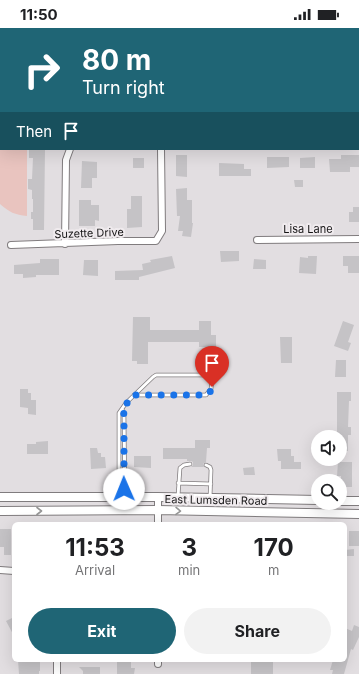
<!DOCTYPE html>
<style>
:root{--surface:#fff;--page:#f2f2f2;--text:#202124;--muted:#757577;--accent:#1f6575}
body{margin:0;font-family:Inter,sans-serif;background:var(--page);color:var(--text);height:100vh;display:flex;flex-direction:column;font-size:15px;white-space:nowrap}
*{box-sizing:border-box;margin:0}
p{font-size:13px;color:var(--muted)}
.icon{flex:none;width:22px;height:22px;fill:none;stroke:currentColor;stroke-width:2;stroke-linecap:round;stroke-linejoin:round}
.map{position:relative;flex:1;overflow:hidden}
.drawer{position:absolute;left:12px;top:494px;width:335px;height:140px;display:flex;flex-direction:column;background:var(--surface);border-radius:6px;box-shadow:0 4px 16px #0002}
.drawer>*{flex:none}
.hud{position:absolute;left:0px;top:0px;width:359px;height:122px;box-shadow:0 4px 16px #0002;background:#1f6575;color:#fff;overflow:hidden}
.buttons{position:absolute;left:311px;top:402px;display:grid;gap:8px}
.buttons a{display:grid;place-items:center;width:36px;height:36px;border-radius:50%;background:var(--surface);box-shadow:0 4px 16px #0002;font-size:20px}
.pin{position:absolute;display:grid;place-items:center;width:34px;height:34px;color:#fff;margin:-41px -17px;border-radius:50% 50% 50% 0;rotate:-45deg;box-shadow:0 0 4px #0007}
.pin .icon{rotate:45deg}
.me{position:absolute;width:44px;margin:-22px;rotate:359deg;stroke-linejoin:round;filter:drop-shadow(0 0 3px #0008)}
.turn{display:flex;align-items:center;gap:14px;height:84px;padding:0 16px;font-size:18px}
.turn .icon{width:52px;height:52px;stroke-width:2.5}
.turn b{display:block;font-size:28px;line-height:34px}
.then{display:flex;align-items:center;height:38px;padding:0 16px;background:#0003;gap:8px;font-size:15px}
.eta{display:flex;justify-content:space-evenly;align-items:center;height:68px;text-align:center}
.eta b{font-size:24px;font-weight:700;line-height:28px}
.action{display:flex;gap:8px;margin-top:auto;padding:8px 16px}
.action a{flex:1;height:46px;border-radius:24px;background:var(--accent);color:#fff;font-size:16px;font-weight:700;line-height:46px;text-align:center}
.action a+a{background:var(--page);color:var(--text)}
.status{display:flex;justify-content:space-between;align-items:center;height:28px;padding:0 20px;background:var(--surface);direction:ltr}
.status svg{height:11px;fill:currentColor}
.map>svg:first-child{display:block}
</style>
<div class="status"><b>11:50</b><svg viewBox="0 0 49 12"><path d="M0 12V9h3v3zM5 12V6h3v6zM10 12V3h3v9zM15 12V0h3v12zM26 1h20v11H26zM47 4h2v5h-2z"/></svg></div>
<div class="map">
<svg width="359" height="646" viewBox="0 0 359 646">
<rect width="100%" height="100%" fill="#e2dee1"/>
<path fill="#e9c4bf" d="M0,50L1,121H27V188C15,187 9,184 0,176Z"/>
<path fill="#c5c3c6" d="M29,121H45L44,202H33V191H31V184H33V171H32V162L28,161V151H32L33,130H29Z
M176,127H187V149L176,148Z
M341,127H359V139H350V144H330L329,131H341Z
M267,129H289V139L267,140Z
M315,129V140H300V130Z
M133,130H144V140H133Z
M82,133L97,134V150H92V160H81Z
M219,135L244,136V141H251V148H219Z
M294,152H303V159H295Z
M187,160V172H192V195H193L191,209L182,208L183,203H178L180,188H177L176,161Z
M131,168H142V199L127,200V181H131Z
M79,172H91V177H99V193L95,192V198H79Z
M353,179H359V194H349V184H353Z
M220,223H239V233L221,234Z
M172,228L175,240L139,249V252H115V243L143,242L142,236L151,234L150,232Z
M308,228H317L316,246L299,245L300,229L308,230Z
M343,228H359V245H348V238H343Z
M40,231H59V247H36V249L23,250V246H14V237L40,235Z
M254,231L266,232V241H253Z
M84,232H98V248L83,247Z
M133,289H150V302H199V293H211V307H216V319H199V314H148V336H137V333H132Z
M343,293L354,297L348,314L351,315L348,323L334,318Z
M280,309H292V335H281Z
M336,332H346V349H335Z
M20,361H28V365H31V372H36V387L28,386V380L20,379Z
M337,364H351V373H349L348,399H351V407H348V423H340V409H337Z
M195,412H210V420H207L206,434L203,436L204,439H191L193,437V434L191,433H187V431H163V420H195Z
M48,413V426H27V416H36V414Z
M90,420H97L98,425H101V429H105L106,440L91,441Z
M277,421H291V428H294V434H301V441H281V433H278Z
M134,428H151V440L134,439Z
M338,434H352V459H341V448H337Z
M254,439L255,447H244L243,440Z
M0,501H11V527H4V519H0Z
M349,503H359V518H349Z
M354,521V528H345V522Z
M14,589V608L6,593Z
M354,597L359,599V609L353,622L351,621L344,646H332L333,642H330L333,632H345V600L352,603Z
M18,632H40V643H39V646H19Z
M117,632H131V640H135L134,646H117Z
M251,632H273V646H251Z
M79,639H100V646H83V643Z"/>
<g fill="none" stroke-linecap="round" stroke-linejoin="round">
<g stroke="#807c7e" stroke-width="4.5">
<path id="lane" d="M122,381L124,386L125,480
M206,437L210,439L211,442L210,470
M178,455L211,456
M178,468L180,440L184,437L190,436
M119,481V385L126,375L153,349L156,347H203L208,348L212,353L211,361L206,367H134"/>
</g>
<g stroke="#807c7e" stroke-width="8">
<path id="street" d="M160,0V1
M358,106H359
M257,212L359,211
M65,216L66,132L70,121
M11,217L118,213H156L162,203L161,121
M158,496V469
M0,542L14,543
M57,632V646
M158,636V632"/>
</g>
<g stroke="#807c7e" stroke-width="10">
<path id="secondary" d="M0,469H158L318,472
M340,473H359
M0,483L158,482L359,486"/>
</g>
<use href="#lane" stroke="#fff" stroke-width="3"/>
<use href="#street" stroke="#fff" stroke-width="6"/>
<use href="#secondary" stroke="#fff" stroke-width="8"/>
</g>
<defs><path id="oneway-chevron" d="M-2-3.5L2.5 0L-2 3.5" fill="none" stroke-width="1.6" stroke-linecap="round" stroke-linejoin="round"/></defs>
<g stroke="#969696">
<use href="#oneway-chevron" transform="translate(39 483)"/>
<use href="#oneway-chevron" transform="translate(178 483) rotate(1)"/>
</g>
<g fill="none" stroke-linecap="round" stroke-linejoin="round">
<path stroke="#1a73e8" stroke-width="7" stroke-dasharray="0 12.6" d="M124,461V386L122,381L134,367H206L210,364L212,359"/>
</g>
<g text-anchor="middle" stroke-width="4" stroke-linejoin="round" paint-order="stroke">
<g font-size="11" fill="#161516" stroke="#f0ebee">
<text x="308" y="205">Lisa Lane</text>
<text transform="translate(89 205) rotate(-2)" y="4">Suzette Drive</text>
<text transform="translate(216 472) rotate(1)" y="4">East Lumsden Road</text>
</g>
</g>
</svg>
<div class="buttons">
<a><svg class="icon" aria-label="sound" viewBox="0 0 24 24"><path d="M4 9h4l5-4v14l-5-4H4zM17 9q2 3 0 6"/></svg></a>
<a><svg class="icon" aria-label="search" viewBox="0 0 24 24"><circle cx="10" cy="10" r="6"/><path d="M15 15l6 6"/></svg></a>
</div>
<div class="pin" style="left:212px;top:359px;background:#d93025"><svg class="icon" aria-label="arrive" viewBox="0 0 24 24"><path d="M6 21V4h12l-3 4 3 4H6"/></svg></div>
<svg class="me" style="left:124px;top:461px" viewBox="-20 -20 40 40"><circle r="19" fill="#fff"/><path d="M0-13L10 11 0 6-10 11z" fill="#1a73e8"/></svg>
<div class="hud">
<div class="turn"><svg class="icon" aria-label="right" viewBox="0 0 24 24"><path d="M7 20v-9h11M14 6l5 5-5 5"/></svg><div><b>80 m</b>Turn right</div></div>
<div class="then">Then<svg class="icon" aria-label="arrive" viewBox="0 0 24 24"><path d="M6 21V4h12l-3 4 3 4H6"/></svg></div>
</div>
<section class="drawer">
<div class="eta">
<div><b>11:53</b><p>Arrival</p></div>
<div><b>3</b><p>min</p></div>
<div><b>170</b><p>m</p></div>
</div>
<div class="action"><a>Exit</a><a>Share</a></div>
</section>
</div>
